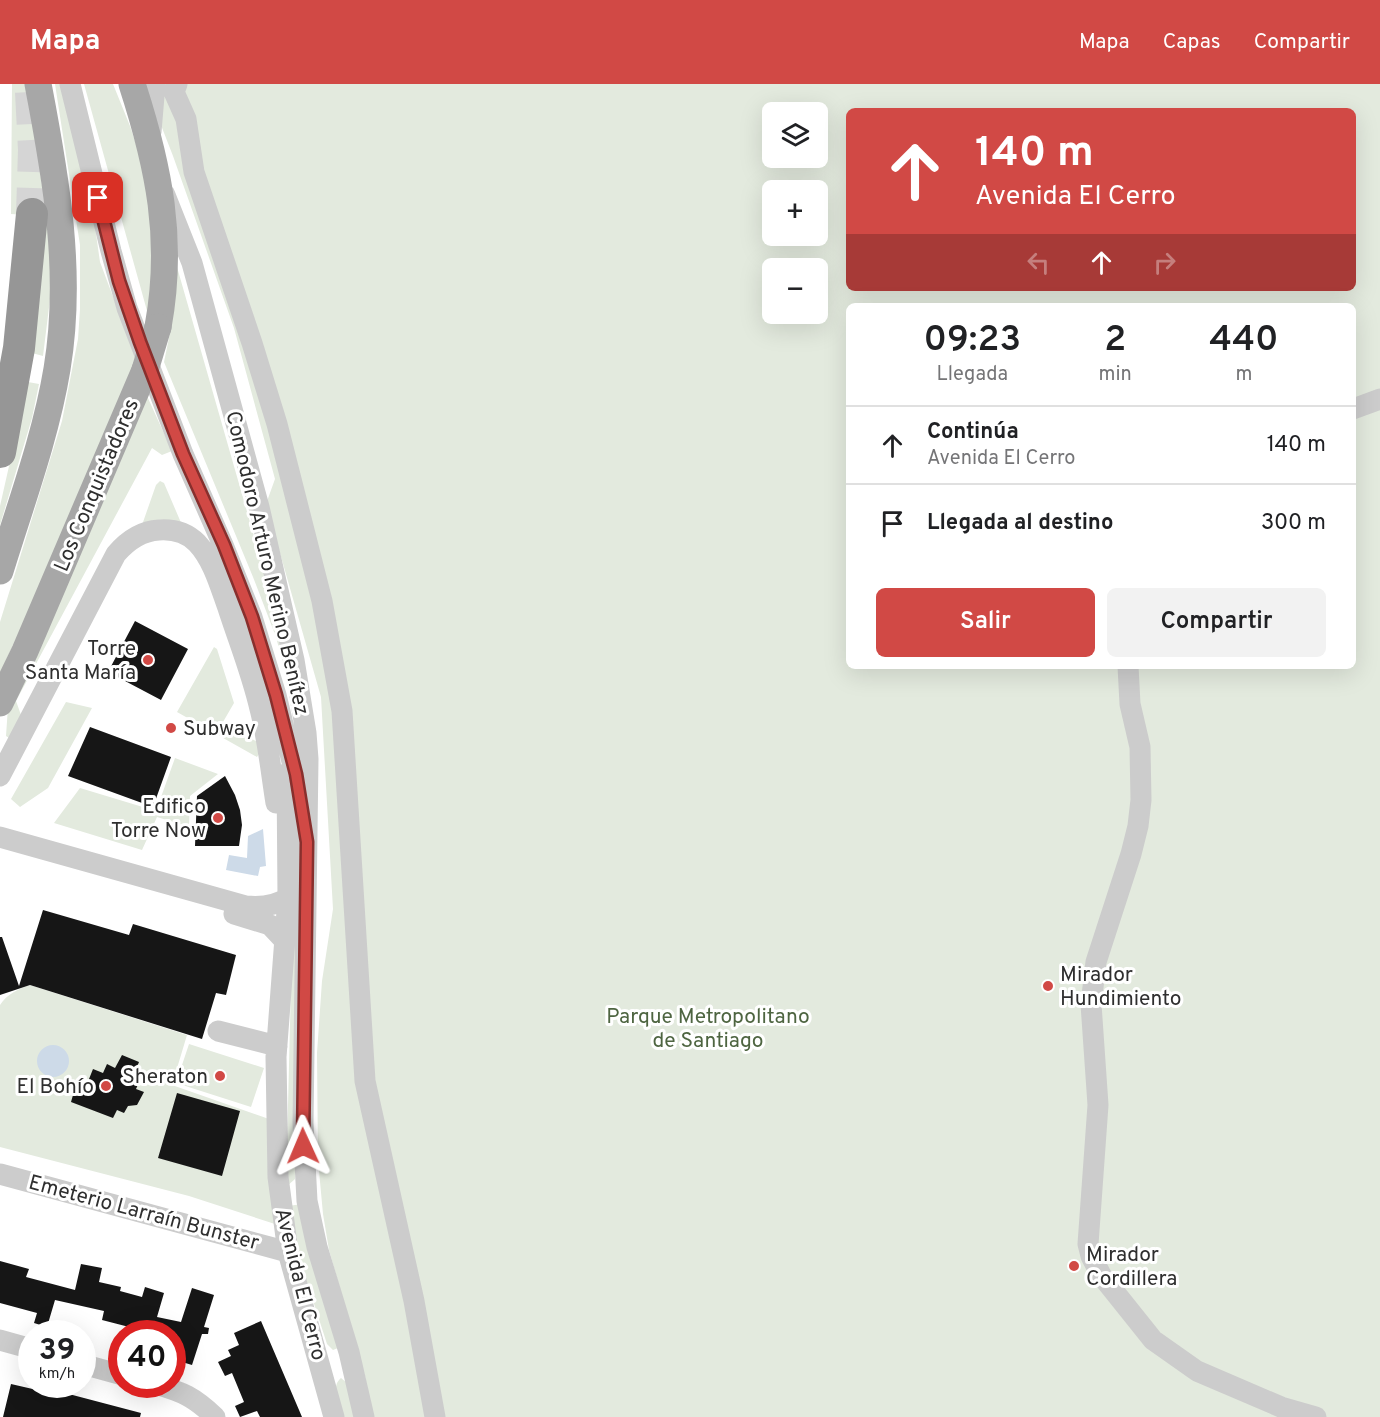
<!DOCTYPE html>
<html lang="es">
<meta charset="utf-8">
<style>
:root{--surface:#fff;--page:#f2f2f2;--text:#202124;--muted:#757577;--line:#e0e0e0;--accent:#d14945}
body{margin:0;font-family:Overpass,sans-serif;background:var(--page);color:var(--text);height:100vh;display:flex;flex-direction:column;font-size:22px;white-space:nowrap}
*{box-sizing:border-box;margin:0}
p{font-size:20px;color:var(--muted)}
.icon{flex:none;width:33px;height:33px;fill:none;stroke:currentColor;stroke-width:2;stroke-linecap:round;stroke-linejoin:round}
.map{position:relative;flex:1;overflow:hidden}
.drawer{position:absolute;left:846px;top:219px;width:510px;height:366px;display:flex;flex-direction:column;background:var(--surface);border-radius:9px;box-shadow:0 6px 24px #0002}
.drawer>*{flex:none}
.top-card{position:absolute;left:846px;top:24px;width:510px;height:183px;border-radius:9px;box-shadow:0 6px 24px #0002;background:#d14945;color:#fff;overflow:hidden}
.tools{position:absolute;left:762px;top:18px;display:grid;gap:12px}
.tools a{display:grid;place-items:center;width:66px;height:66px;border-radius:9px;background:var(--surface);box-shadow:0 6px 24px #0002;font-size:30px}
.speed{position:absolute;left:18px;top:1236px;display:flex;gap:12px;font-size:30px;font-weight:700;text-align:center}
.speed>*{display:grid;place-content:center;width:78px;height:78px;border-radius:50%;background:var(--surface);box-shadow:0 6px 24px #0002;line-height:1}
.speed small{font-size:15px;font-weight:400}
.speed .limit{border:9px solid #d22;background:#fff;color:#111}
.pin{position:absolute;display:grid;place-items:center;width:51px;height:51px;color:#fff;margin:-26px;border-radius:12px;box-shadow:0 3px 9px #0006}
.me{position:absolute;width:66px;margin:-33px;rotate:359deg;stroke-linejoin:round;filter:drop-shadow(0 0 4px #0008)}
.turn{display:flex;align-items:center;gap:21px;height:126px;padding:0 30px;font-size:27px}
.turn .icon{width:78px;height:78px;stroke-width:2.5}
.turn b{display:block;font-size:42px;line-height:51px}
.lanes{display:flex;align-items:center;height:57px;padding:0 30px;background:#0003;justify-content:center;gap:30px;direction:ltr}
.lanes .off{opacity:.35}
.eta{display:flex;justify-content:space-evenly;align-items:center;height:102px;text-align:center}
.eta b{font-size:36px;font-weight:600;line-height:42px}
.primary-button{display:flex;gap:12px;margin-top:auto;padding:12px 30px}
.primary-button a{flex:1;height:69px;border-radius:9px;background:var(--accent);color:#fff;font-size:24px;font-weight:600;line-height:69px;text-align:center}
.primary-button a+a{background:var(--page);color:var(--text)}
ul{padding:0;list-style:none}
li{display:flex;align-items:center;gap:18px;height:78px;padding:0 30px;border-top:2px solid var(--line)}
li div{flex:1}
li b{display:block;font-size:22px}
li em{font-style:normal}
header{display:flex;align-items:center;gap:36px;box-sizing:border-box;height:84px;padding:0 30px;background:var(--accent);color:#fff}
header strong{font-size:28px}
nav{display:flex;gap:33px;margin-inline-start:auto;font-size:21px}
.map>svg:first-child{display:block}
</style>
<header>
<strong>Mapa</strong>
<nav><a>Mapa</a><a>Capas</a><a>Compartir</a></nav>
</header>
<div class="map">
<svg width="1380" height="1333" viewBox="0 0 1380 1333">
<rect width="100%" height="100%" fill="#fff"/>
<path fill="#e3eade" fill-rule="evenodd" d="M12,0H27L37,63L51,172L50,215L43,272L32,269L41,132L11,130Z
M55,0H63L93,129L100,178L136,274L57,468L0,589V538L62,337L78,255L80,225V161Z
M84,0H113L130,42L151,105L157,143L149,234Z
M145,0H1380V1333H373L365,1292L329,1166L323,1130L318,1076L317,969L322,897L333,825L321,613L266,420L275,395L234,244L173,72ZM849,27H1353V204H849ZM772,28H818V74H772ZM772,106H818V152H772ZM772,184H818V230H772ZM849,222H1353V582H849Z
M177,183L282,550L294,621L276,553L253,493L164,278L170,249Z
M28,298L39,300L32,334L0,441V422Z
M147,312L172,367L162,371L152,364L16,617L21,631L9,654L6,652L8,623Z
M160,397L164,399L182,441C167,435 157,433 142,441L156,401Z
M214,563L217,565L234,619L223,638L259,659L262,665L257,673L177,628Z
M66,618L92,624L48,704L20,723L11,715Z
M175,674L218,690L190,712L189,743L157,733L142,766L54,739L80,704L156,727Z
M293,819H298L295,1095L286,1103Z
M30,901L187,951L172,1001L269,1035L278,1141L189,1112L0,1063V921C7,910 18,905 30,901Z
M189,960L264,984L251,1023L176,999Z
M302,1120L338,1264L333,1266L327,1260L297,1167L288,1122Z
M341,1294L347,1299L354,1333H342C339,1321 330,1303 341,1294Z"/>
<path fill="#cddae8" d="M263,745L266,782L260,783L258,792L226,786L229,771L247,774L248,752Z
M37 977a16 16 0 1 1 32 0a16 16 0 1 1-32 0Z"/>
<path fill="#161616" d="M135,537L188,565L161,616L108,588Z
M90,643L171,673L153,723L68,692Z
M225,692L235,711L240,726L242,741L239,762H195L197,712Z
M43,826L129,851L133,840L236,871L226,911L216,909L202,955L30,901L0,911V853H2L19,902Z
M122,971L139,978L133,993L140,996L136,1005L144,1008L137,1021L128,1022L124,1029L117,1026L113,1034L71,1018L77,997L87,1000L93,985L103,989L107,980L115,984Z
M177,1009L240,1027L222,1092L158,1074Z
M0,1177L29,1185L26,1193L75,1206L81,1180L102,1184L99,1198L121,1203L120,1207L142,1213L145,1203L164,1209L157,1233L181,1238L192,1204L214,1211L204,1243L209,1244L208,1250H202L192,1281L172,1275V1264L177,1250L132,1248L133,1244L102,1236L104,1227L55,1216L47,1243L34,1239L37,1229L0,1219Z
M261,1237L302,1333H260L257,1327L240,1333L235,1322L244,1318L232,1289L225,1292L218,1278L231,1272L228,1266L239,1261L234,1249Z
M11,1300L50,1309L51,1303L66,1307L65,1309L141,1329L140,1333H3Z"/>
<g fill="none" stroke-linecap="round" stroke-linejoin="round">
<path stroke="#d5d5d5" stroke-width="32" stroke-dasharray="32 16" stroke-linecap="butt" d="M31,8L34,66L32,130"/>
<path stroke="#ccc" stroke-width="21" d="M70,0L111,167L127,224L183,370L223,461L252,533L276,611L299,707
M177,0L174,8L186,35L194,88L252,259L277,340L322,517L342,627L365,997L414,1217L435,1333
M151,48L155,0
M165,111L192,179L259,423L294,576L306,649L308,675L303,1039L307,1117L317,1163L349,1268L364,1333
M1353,325L1380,315
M1128,582L1130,620L1140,663L1141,716L1138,742L1131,770L1096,878L1091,920L1098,1021L1088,1160L1091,1172L1101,1191L1153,1256L1197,1287L1281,1323L1316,1333
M287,689L288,814L276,973L278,1093L288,1168L334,1333
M0,692L116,470C128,456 141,447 159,446C173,445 187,449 197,459C213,476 220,502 228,524C239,558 252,590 260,625C268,656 271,688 276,719
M0,753L246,822C266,824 282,820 298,807
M234,830L270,841L285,857
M218,947L277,962
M0,1090L288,1168
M0,1256L32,1265
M82,1280L122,1291
M155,1300C183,1308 194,1313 215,1333"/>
<path stroke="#a7a7a7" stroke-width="27" d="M132,0C159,83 174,156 158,243
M0,487C20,422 46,352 57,285C73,189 56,94 38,0
M0,619L25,567L145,286"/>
<path stroke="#969696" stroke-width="32" d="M0,368L19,264L32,130"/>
<path stroke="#a7a7a7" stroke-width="27" d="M145,286L158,243"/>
</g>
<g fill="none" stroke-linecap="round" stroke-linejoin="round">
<g stroke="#882f2d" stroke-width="15">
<path id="route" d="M98,114L119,197L140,258L183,370L224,461L252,533L276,611L296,690L307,758L303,1062"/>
</g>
<use href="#route" stroke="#d14945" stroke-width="10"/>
</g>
<g fill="#d14945" stroke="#fff" stroke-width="2">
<circle cx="148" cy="576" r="6"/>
<circle cx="171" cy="644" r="6"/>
<circle cx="218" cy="734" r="6"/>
<circle cx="1048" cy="902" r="6"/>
<circle cx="220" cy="992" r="6"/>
<circle cx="106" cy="1002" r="6"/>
<circle cx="1074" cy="1182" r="6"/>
</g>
<g text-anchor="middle" stroke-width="6" stroke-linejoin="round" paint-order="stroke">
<g font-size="21" fill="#2f2f2f" stroke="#fff">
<text transform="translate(96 401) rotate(-67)" y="7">Los Conquistadores</text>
<text transform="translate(268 479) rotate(77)" y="7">Comodoro Arturo Merino Benítez</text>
<text transform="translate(144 1128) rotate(15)" y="7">Emeterio Larraín Bunster</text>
<text transform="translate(301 1200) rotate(76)" y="7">Avenida El Cerro</text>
</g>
<g font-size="21" fill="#2f2f2f" stroke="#fff" text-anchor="end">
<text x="136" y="571">Torre<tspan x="136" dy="24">Santa María</tspan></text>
<text x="183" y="651" text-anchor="start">Subway</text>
<text x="206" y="729">Edifico<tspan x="206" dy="24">Torre Now</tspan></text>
<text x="1060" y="897" text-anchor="start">Mirador<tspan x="1060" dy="24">Hundimiento</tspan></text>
<text x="208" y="999">Sheraton</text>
<text x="94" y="1009">El Bohío</text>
<text x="1086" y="1177" text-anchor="start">Mirador<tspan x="1086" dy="24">Cordillera</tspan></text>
</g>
<g font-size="21" fill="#4e6541" stroke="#fff">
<text x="708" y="939">Parque Metropolitano<tspan x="708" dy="24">de Santiago</tspan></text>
</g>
</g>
</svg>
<div class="tools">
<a><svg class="icon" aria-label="layers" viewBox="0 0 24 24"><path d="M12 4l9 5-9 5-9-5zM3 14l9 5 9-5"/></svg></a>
<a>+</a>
<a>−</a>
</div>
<div class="speed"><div>39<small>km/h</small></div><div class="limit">40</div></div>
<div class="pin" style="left:98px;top:114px;background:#d93025"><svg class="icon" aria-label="arrive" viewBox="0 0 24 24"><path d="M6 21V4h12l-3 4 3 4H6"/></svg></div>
<svg class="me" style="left:303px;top:1062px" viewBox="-20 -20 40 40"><path d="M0-17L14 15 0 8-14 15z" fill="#d14945" stroke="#fff" stroke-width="4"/></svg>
<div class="top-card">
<div class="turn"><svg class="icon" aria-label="ahead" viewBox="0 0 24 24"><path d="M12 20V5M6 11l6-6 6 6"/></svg><div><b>140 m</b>Avenida El Cerro</div></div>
<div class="lanes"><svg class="icon off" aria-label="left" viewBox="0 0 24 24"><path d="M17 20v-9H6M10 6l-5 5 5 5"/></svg><svg class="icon" aria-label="ahead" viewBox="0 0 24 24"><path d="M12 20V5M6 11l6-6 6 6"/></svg><svg class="icon off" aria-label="right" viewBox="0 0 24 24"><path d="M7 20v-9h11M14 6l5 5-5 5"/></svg></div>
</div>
<section class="drawer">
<div class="eta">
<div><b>09:23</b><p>Llegada</p></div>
<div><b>2</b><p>min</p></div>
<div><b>440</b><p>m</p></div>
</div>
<ul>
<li><svg class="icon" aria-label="ahead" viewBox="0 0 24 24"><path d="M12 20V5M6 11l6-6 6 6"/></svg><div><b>Continúa</b><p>Avenida El Cerro</p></div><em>140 m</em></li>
<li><svg class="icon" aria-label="arrive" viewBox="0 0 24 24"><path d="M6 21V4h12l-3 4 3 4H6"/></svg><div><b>Llegada al destino</b></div><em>300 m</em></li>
</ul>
<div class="primary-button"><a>Salir</a><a>Compartir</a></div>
</section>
</div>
